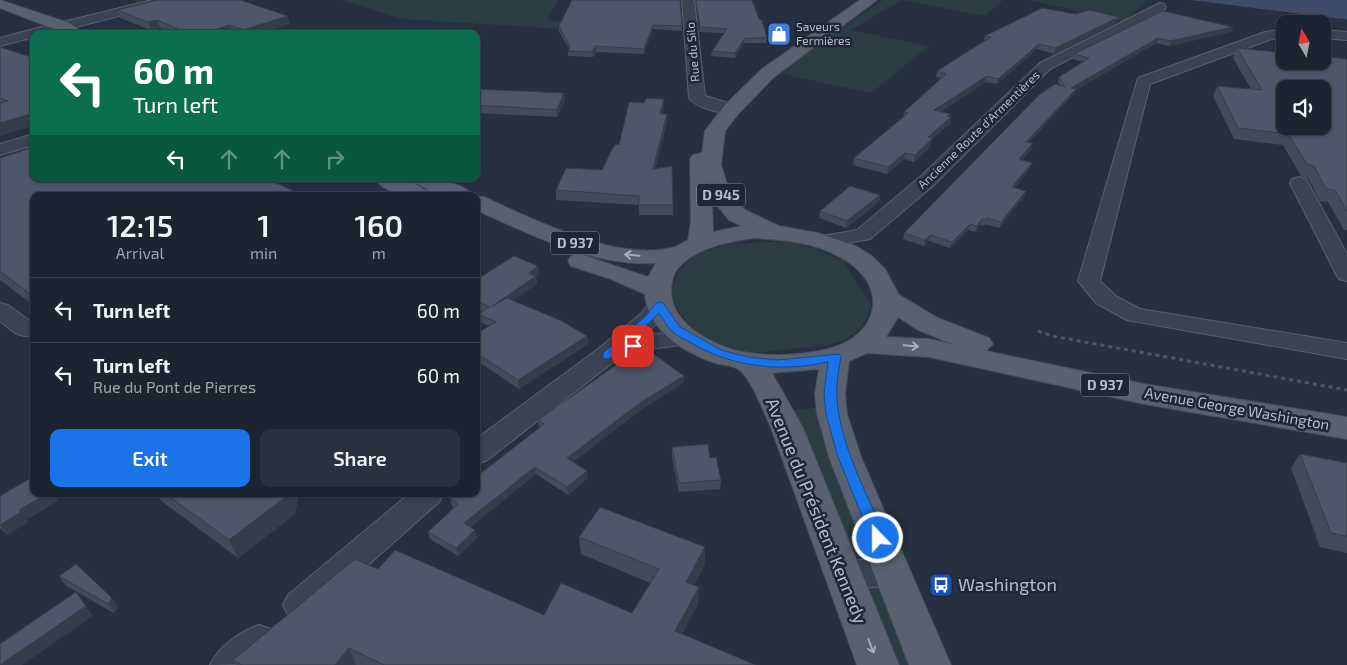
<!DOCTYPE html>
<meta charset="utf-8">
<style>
:root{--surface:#1d2431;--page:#2a303d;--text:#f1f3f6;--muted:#a0a4ab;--line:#3b414d;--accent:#1a73e8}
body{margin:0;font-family:"Exo 2",sans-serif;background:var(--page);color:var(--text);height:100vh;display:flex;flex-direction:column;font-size:19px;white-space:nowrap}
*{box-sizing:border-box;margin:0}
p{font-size:16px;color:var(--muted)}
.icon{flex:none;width:28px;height:28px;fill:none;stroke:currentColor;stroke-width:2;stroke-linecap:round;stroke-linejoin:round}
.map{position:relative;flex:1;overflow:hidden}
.sheet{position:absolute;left:30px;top:192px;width:450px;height:305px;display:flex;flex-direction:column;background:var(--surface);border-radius:10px;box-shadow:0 1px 4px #0004,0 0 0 1px var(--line)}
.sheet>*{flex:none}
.guide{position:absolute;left:30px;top:30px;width:450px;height:152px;border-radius:10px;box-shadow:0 1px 4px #0004,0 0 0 1px var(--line);background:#0b6e4f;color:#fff;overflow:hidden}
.needle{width:32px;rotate:350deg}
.controls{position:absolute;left:1276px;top:15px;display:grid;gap:10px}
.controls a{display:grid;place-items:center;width:55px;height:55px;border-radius:10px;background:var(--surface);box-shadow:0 1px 4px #0004,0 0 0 1px var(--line);font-size:25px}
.pin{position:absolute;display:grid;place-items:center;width:42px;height:42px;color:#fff;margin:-21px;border-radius:10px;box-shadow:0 2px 8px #0006}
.me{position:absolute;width:55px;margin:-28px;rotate:338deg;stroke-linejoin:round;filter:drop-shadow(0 0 4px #0008)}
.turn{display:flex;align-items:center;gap:18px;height:105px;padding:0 20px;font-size:22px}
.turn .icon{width:65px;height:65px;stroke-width:2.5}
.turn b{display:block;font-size:35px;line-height:42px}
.lanes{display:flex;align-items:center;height:48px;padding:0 20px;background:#0003;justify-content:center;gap:25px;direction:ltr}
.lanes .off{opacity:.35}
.eta{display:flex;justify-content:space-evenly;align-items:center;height:85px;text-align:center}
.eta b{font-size:30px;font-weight:600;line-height:35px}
.cta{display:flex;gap:10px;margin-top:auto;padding:10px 20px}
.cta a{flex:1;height:58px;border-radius:10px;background:var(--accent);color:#fff;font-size:20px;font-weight:600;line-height:58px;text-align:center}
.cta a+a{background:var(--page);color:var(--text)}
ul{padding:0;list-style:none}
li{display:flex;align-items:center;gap:15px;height:65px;padding:0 20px;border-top:1px solid var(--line)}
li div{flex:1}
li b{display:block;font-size:19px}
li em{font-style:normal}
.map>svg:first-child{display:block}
</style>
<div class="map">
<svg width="1347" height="665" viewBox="0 0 1347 665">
<rect width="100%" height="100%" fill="#273041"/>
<path fill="#293d42" d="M341,0H558L547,20L577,22L563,29L402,19Z
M883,0H902L851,30L929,46L871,93L786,75L780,68Z
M902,0H1003L985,16Z
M1028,0H1148L1124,21Z
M785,241L816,249L843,261L871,305C861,344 832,345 799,348C783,349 765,353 749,352C713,351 683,326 670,294C672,288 674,281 677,275C696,239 751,244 785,241Z
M816,408L832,458L866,546L862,551L851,552L790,410Z
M880,587L912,665H894L864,589Z"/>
<path fill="#3c4c69" d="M1191,0H1347V19L1334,18Z"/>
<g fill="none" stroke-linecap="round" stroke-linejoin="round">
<g stroke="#59606e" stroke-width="2">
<path id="minor" d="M152,0H172L170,3L64,30L58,26L59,23Z
M682,0H694L705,96L738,106L740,109L738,112C725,115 697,109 689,98Z
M1160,3L1164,4L1166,7L1164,10L1050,69L934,185L870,239L824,247L817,245L814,241L817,237L857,230L920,177L1040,63Z
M45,26L50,27L52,30L50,33L34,34V37L0,46V38Z
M1285,29V37L1272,39L1150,84L1100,281L1117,297L1140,309L1347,343V359L1127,320L1096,303L1078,281L1138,78L1265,32Z
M1322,30L1347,32V40L1322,38Z
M34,134V145L0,155V144Z
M1299,177L1306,179L1308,183L1347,254V281L1339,279L1336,274L1290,183L1292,179Z
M659,298L667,300L670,305L658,323L644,335L688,331L696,333L700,338L696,343L650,349L617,359L486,461L476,464V439L598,349L642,313L651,300Z
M0,303L8,305L34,324V335C19,339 11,330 0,321Z
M409,494H444L439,502L312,615L300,619L288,615L283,605L288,595Z
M892,558L903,562L908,571L903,580C883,588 852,591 832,584L827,574L832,564L843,561Z
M259,625L271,629L276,640C261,665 240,665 210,665C219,646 240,632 259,625Z"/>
</g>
<g stroke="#444b5a" stroke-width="2">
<path id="major" d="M0,0L69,23L86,34H67L0,8Z
M860,0H877L774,77L739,113L725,131L721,165L730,193L745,210L779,226L818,233L856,246L872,256L885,269L899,295L938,318L989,338L993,344L986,351L1144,384L1347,417V439L1144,404L929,357L867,353L849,361L845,394L847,414L861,457L951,665H909L829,457L817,414L815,394L819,369L772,373L803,428L899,665H857L771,428C765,415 750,375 738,369C731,365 722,365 715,363C685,353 647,330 645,294L611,279L571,266L568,261L571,256L580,254L648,277L656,263C593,267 532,235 476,210V196C457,196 424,197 411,179C429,178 462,180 473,196L484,197C535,220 618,263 675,247C679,245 684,242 688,240L691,221L690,159L693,155L702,153L705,131L708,127L725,105L762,69ZM712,199L729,220L742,226L713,232ZM754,238C783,240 812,242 838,256C892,283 881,338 824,350C795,356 763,357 734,350C707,342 670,322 671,289C672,281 673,274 678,268C697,247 728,242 754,238ZM898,317L918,330L955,345L929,339L886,337Z
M375,179C394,178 422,179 434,196C415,197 387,196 375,179Z"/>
</g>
<path stroke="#475a5f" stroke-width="3" stroke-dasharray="4 4" stroke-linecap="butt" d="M1038,331L1052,336L1347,390"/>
<use href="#minor" fill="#3b4251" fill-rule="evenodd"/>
<use href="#major" fill="#596171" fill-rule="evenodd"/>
</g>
<path fill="#424a5b" d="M572,0L682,26V31L653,29L644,54L596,52L593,57L568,56V51L569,49L559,31V26Z
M695,0H752L767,38L766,43H744L735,58L711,56L712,51L724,33L700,32Z
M117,10L290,24L258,34H235L232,33L229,34H174L160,28L151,30L120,18Z
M1163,11L1233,27L1231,32L1169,46L1156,43L1076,90L1074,94L1029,142L1032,149L1022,160L1032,163L1030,168L1015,188L1026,191L1024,197L999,228L985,224L984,226L980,225L975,232L968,230L950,248L929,241L924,246L903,239L904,233L1060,85L1058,82L1059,77L1083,62L1073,59L1074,54Z
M1075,14L1119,17L1117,22L1054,54L1037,49L997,84L986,82L940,112L950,114V123L932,139L931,145L914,162L904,159L887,174L853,165L854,158L903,118L904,112L941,78L936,77L937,71L984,41L985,36Z
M0,47L34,125L0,136Z
M1237,48L1347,59V230H1344L1328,202L1320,201L1308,178L1301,176L1283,145L1234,139L1213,96L1217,86L1251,89L1233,58Z
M476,89L565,100L557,117L476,113Z
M664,108L662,114H667V123L655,169L672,166L673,215H639V205L556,200V190L602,170L619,145Z
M0,158L34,196V306L0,280Z
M880,195L879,202L846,228L819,218L820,211Z
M538,266L539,274L536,276L537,284L513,300L587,336L588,344L519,389L476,360V334L489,326L480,322L478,314L483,311L476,309V280Z
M684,376L683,383L641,410L573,462L588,478L568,495L536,474L470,527L477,537L458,556L430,539L428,532L454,508L452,506L450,498L539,428L538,420Z
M672,447L710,458L721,480L720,489L679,492L672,457Z
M1300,454L1347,463V553L1320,547L1291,468Z
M157,494H296L298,498L295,514L238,558L160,500Z
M0,496L59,500L26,520L28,522L7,535L0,528Z
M579,537L705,564L694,585L699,587L698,604L682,634L756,665H236L233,660L378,569L544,615L632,613L650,583L581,554Z
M59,576L112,598L118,608L114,613L66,586Z"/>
<path fill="#363c4a" d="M135,0H144L135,2Z
M288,16L290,24L258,34H244L243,30Z
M1119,17L1117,22L1054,54L1055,48Z
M157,20L160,28L151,30L148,22Z
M230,25L232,33L229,34H201Z
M653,25V29L644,54V49Z
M1233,27L1231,32L1169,46L1170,41Z
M745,38L744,43L735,58V53Z
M1158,38L1156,43L1076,90L1074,94L1024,147L1026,142L1071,88Z
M1039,44L1037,49L997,84L998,79Z
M595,46L596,52L593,57L592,52Z
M987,76L986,82L933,116L934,110Z
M564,93L565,100L557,117V110Z
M664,99V108L660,123V114Z
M34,113V125L0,136V123Z
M667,114V123L653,178V169Z
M950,114L949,119L951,117L950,123L932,139L931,145L914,162L915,155L928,137Z
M1033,143L1032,149L1018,165L1019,159Z
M905,153L904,159L887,174L888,167Z
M1032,163L1030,168L1011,193L1012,187Z
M1026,191L1024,197L999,228L1001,222Z
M880,195L879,202L846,228L847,221Z
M982,219L980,225L975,232L977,226Z
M970,224L968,230L950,248L952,242Z
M930,235L929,241L924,246L925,240Z
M538,266L539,274L536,276L537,284L492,315L491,307L529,273Z
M587,336L588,344L519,389L518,380Z
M684,376L683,383L641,410L568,466L567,458L641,402Z
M535,467L536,474L466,531L464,523Z
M587,471L588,478L568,495L567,487Z
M47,494H54L59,500L26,520L28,522L7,535L0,525L19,510Z
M288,494H296L298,498L295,514L238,558L229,540Z
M475,530L477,537L458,556L456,548Z
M705,547V564L686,599V582Z
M699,587L698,604L675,648V631Z
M112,598L118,608L114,613L108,604Z
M86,606L93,616L22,665H0Z
M349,648L356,665H335Z"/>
<path fill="#4d566a" stroke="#363c4a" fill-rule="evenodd" d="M157,0H240L288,16L243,30L230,25L201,34H190L157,20L148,22L117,10Z
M572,0H680L682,26L653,25L644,49L595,46L592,52L568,51L570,47L559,26Z
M696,0H752L759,19L762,20L767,38H745L735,53L712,51L727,29L700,27Z
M1042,8L1075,14L1090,10L1119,17L1055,48L1039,44L998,79L987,76L934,110L950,114L947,116L951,117L928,137L933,138L915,155L905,153L888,167L854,158L908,113L904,112L946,74L937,71L991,37L985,36Z
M1163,11L1233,27L1170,41L1158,38L1071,88L1076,89L1026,142L1033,143L1019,159L1032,163L1012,187L1026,191L1001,222L987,218L985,220L982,219L977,226L970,224L952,242L930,235L925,240L904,233L1039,95L1055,84L1065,87L1059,77L1089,58L1074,54Z
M0,47L34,58V113L0,123V103L8,101L0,98Z
M1237,48L1285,53V61H1322V56L1347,59V211L1335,190L1326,189L1314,166L1307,164L1288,134L1238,128L1217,86L1262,90ZM1285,89H1322V126H1285Z
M476,89L564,93L557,110L476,105Z
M646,98L664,99L660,114H667L653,169L672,166L673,205H639V196L556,190L566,168L602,170L612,149L616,144L619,145L629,102L644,103Z
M34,147V179H268L300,194L295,196H34V297L0,271V158Z
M850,186L880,195L847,221L820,211Z
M514,256L538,266L529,273L536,276L491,307L507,298L562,321L587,336L518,380L476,353V334L496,322L478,314L490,307L476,301V280Z
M643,346L684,376L641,402L567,458L587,471L567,487L535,467L464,523L475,530L456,548L428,532L458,504L450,498L456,494H476V477L544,424L538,420Z
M708,444L710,458L716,457L721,480L679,483L672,447Z
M1300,454L1347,463V536L1331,533Z
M34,476V494H47L19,510L21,512L0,525V496Z
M166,494H288L287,496L229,540Z
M600,507L705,547L686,582L699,587L675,631L756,665H384L349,648L335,665H242L233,660L355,559L378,569L395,550L544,615L561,583L632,613L659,569L579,537Z
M76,564L112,598L108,604L59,576Z
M76,592L86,606L0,665V644Z"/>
<defs><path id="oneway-shaft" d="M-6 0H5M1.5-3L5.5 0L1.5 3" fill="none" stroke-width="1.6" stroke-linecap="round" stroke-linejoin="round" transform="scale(1.25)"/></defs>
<g stroke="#a5abb9">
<use href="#oneway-shaft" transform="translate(632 255) rotate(-175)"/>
<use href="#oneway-shaft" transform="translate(911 346) rotate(5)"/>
<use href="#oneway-shaft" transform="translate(871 646) rotate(69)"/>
</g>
<path fill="#1a73e8" stroke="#114b97" d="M660,302L663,303L680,327L721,350L748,357L778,360L839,354L841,357C839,369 836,383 837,395C838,442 868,496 886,538L884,543H873L838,457L826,414L824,394L828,362C782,372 735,368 693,344C687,340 678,337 673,332C667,327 663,319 659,313L626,345L637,344V349L607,359L603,358V353L646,316L656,303Z"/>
<defs>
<g id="shop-square" transform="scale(1.25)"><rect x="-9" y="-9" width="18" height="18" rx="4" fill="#3f7fe0" stroke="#1f2736"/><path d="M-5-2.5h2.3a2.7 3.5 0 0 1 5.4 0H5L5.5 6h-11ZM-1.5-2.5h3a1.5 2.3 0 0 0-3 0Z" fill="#fff"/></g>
<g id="bus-square" transform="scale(1.25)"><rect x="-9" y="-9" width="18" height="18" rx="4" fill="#1a4fb4" stroke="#1f2736"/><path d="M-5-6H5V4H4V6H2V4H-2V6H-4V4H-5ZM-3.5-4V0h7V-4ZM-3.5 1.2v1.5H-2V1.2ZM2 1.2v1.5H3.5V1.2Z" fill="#fff"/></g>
</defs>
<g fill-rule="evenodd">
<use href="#shop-square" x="779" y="34"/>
<use href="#bus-square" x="941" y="585"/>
</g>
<g text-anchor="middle" stroke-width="5" stroke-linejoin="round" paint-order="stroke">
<g font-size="12" fill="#b8bdcb" stroke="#1f2736" text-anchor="start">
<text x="796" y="31">Saveurs<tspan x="796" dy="14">Fermières</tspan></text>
</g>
<g font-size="12" fill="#b8bdcb" stroke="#1f2736">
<text transform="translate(693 52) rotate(-95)" y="4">Rue du Silo</text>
<text transform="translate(979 130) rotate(-44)" y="4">Ancienne Route d'Armentières</text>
</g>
<g fill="#1f2736" stroke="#8a909e" stroke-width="1">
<rect x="697" y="183.5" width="48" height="23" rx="4"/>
<rect x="551" y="231.5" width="48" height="23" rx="4"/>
<rect x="1081" y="373.5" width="48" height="23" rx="4"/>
</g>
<g font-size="14" font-weight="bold" fill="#b8bdcb">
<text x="721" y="200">D 945</text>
<text x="575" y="248">D 937</text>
<text x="1105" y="390">D 937</text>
</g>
<g font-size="15" fill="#b8bdcb" stroke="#1f2736">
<text transform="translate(1237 409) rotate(10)" y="5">Avenue George Washington</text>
</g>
<g font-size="18" fill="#b8bdcb" stroke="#1f2736">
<text transform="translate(816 511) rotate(68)" y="6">Avenue du Président Kennedy</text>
</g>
<g font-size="18" fill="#b8bdcb" stroke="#1f2736" text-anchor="start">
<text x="958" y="591">Washington</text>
</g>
</g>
</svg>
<div class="controls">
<a><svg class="needle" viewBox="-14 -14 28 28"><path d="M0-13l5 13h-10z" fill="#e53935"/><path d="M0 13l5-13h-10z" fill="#a0a4ab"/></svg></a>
<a><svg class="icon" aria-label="sound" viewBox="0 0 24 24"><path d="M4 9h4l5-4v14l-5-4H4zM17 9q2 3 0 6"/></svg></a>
</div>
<div class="pin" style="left:633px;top:346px;background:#d93025"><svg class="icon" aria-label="arrive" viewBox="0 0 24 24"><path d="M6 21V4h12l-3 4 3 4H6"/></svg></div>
<svg class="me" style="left:878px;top:538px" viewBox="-20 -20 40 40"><circle r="17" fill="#1a73e8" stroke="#fff" stroke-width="3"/><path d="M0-11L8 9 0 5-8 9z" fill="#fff"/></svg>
<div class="guide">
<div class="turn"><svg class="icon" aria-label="left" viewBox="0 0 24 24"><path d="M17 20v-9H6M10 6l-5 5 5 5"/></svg><div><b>60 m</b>Turn left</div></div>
<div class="lanes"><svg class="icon" aria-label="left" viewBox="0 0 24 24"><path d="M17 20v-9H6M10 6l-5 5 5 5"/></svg><svg class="icon off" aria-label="ahead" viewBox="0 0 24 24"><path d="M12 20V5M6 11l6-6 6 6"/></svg><svg class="icon off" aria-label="ahead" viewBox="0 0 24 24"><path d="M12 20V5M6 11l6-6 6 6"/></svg><svg class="icon off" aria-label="right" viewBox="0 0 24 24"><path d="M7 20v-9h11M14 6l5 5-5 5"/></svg></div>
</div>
<section class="sheet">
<div class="eta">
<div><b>12:15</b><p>Arrival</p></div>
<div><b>1</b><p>min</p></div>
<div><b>160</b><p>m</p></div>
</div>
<ul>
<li><svg class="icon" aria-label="left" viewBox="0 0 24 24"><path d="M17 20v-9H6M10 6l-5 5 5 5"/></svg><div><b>Turn left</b></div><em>60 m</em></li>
<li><svg class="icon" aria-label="left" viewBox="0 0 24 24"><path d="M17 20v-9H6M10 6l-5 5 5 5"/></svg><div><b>Turn left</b><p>Rue du Pont de Pierres</p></div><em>60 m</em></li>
</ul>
<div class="cta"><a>Exit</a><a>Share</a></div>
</section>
</div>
